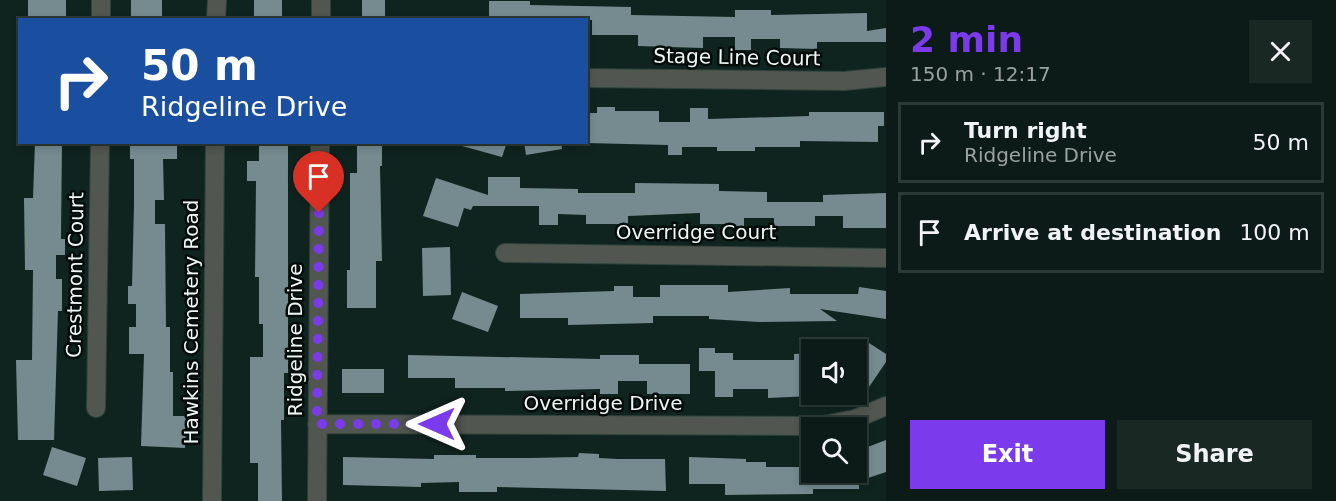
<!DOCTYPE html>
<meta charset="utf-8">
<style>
:root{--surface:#0c1b17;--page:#1a2824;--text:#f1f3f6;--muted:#9aa1a1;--line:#2c3936;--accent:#7c3aed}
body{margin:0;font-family:"DejaVu Sans",sans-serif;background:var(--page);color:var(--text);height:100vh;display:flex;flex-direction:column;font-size:22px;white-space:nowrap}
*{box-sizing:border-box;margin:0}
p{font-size:20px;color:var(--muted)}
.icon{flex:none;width:33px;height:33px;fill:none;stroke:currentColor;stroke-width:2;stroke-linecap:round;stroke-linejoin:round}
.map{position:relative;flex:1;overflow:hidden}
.side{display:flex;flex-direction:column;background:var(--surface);width:450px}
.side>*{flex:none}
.hud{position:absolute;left:18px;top:18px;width:570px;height:126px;border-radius:0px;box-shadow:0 3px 9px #0003,0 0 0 2px var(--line);background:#1a4fa0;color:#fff;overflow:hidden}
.buttons{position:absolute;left:801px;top:339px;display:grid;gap:12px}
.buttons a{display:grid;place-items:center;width:66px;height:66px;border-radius:0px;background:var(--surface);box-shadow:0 3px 9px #0003,0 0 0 2px var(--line);font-size:30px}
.pin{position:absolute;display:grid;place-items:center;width:51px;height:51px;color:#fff;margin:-62px -26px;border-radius:50% 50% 50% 0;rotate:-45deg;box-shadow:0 0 6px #0007}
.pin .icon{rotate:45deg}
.me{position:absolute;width:66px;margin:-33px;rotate:270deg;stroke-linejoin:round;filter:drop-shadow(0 0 4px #0008)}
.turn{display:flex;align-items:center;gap:21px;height:126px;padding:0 24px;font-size:27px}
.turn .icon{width:78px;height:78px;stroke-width:2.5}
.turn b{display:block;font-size:42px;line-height:51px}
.round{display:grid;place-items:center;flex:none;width:63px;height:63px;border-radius:0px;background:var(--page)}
.head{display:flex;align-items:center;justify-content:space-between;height:102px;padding:0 24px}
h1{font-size:36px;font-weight:700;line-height:45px;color:var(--accent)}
.primary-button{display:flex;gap:12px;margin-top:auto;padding:12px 24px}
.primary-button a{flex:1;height:69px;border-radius:0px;background:var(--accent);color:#fff;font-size:24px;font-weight:700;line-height:69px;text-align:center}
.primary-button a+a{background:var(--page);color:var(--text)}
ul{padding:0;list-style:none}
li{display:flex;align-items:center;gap:18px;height:81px;margin:0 12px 9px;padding:0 12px;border:3px solid var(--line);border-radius:0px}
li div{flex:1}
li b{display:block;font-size:22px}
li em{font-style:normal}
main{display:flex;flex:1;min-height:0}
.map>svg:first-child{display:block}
</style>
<main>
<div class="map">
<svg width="886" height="501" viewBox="0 0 886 501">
<rect width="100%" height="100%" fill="#10241f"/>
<path fill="#758b90" d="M28,0H66V20H28Z
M131,0H162V20H131Z
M254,0H282V20H254Z
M362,0H385V20H362Z
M489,1H530V5L631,7V15L735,17V10H771V15L867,13V31L886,28V42H817V49L780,48V39H751V50H735V37H703V48L638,46V35H592V20H489Z
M597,107H615V111H659V122H690V108H708V119L809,116V112H884V126H878V142L800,141V147H755V151H717V147H682V155H668V145L586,143V113H597Z
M35,142H62L61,239H65V255H56V279H62V311H58L54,440H18L16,360H32L33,270H25L24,198H33Z
M130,142H177V159H163L164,200H155V224H165L166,327H170V372H173V416H186L185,448L141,446L144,354H129V327H136V304H128V286H132L134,206V159H130Z
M357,142H382V166H380L382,261H376V308H347V270H350V173H357Z
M462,142H507L502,157L462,146Z
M524,142H561L562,149L526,155Z
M259,145H288V373H284V420H281L282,501H258V463H250V357H263V324H259V277H255L256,181H247V161H259Z
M488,177H520V188L578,189V193H635V183L719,184V191L767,192V202H823V195L886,193V228H843V216H815V226H774V218H744V226H727V224H700V213L628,216V224H586V215L558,214V225H539V206H473L471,210L464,208L458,227L423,216L436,178L488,195Z
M450,247L451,295L423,296L422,248Z
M660,285H728V292L790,288V294H858L859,287L886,291V319L820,309L837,321L759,322L709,319V316H653V323L568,325V318H520V294L614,291V286H633V297H660Z
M462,292L498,306L488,332L452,319Z
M866,341L886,354V362L867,390L856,383V355Z
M699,348H715V353H733V360H794V354L812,353V396L768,398V389H733V397H715V371H699Z
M408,355L600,359V355H639V364H690V394H647V381H618V394H600V389L505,391V388H455V378H408Z
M342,369H384V393H342Z
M886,440V472L859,481V489H813V494L725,495V484H689V457L746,459V462H766V467H812V472H856V458H869L865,448Z
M52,447L86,458L77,486L43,475Z
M579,453L599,454V458L618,459H665L666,491L497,487V492H459V482L421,483V487L343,485V457L434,459V455H476V458H530L578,457Z
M132,457L133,490L99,491L98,458Z"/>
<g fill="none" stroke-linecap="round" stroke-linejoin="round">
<g stroke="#2f423d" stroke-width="20">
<path id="minor" d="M101,20V0
M216,20L217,0
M321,20V0
M586,78L844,81L886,77
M505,253L886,258
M96,408L100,142
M317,424L819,426L855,419L886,406
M212,501L215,142
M317,501L320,142"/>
</g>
<use href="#minor" stroke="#515650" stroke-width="18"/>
</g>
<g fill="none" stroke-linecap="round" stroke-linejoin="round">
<path stroke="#7c3aed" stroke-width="10" stroke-dasharray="0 18" d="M319,213L317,424H437"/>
</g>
<g text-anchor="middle" stroke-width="5" stroke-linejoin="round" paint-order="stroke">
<g font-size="20" fill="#ecf8f5" stroke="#040b09">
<text transform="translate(737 57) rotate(1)" y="7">Stage Line Court</text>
<text x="696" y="239">Overridge Court</text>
<text transform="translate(75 275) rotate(-89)" y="7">Crestmont Court</text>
<text transform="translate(191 322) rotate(-90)" y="7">Hawkins Cemetery Road</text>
<text transform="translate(295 340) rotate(-90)" y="7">Ridgeline Drive</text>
<text x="603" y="410">Overridge Drive</text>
</g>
</g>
</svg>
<div class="buttons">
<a><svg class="icon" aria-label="sound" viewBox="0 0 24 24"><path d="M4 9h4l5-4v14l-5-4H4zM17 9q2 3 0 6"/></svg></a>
<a><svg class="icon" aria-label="search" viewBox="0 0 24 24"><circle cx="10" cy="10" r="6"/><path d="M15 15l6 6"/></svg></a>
</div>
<div class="pin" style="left:319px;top:213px;background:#d93025"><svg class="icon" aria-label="arrive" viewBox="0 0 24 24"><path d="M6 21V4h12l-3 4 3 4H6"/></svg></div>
<svg class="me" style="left:437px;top:424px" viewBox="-20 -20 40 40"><path d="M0-17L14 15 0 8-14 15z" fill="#7c3aed" stroke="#fff" stroke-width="4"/></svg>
<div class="hud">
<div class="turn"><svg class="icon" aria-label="right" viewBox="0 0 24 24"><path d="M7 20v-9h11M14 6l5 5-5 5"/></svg><div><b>50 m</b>Ridgeline Drive</div></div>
</div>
</div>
<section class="side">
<div class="head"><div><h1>2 min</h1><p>150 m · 12:17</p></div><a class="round"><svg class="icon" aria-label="close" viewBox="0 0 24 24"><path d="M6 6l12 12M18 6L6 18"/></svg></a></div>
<ul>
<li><svg class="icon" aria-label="right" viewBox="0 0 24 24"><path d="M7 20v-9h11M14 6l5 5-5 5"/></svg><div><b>Turn right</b><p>Ridgeline Drive</p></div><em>50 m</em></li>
<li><svg class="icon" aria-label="arrive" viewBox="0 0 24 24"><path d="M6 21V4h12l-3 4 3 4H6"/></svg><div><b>Arrive at destination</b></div><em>100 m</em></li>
</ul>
<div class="primary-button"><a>Exit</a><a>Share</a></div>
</section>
</main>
